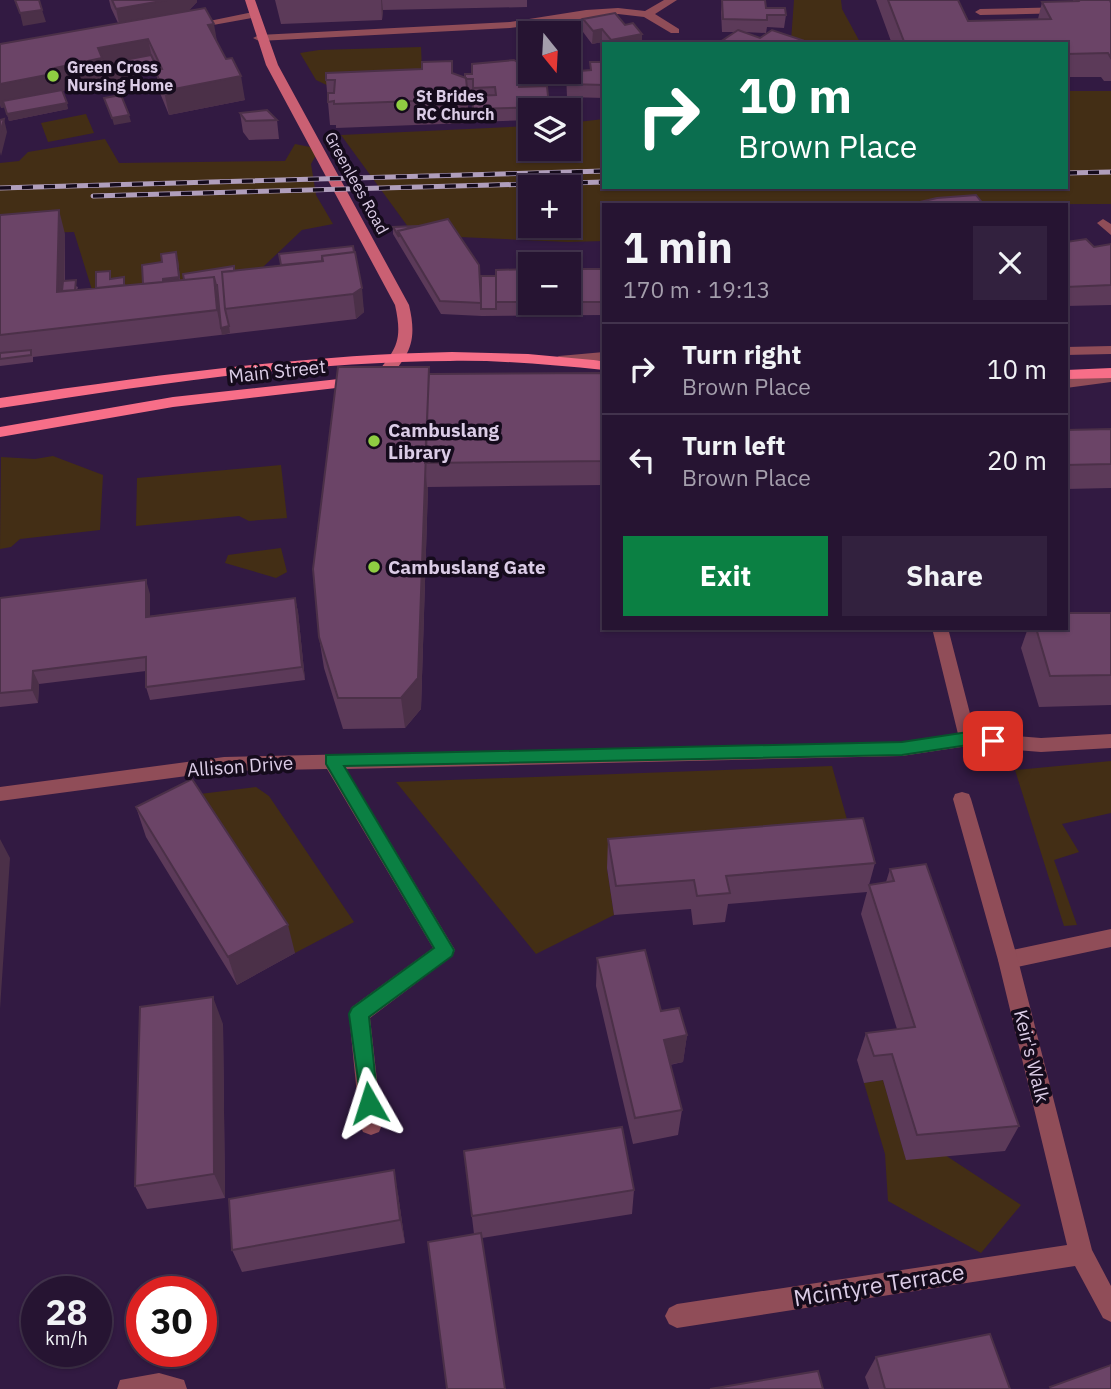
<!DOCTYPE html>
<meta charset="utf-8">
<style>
:root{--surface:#261432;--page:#32213e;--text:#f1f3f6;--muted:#a49eac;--line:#42334d;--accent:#0b8043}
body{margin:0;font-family:"IBM Plex Sans",sans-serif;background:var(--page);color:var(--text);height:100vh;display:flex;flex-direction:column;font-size:26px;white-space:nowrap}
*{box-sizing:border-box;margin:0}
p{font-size:23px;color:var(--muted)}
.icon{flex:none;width:38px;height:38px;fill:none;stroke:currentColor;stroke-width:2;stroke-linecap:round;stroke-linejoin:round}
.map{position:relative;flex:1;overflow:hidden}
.panel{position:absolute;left:602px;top:203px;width:466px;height:427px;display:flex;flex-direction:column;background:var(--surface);border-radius:0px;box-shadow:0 2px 5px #0004,0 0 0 2px var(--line)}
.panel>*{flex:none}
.top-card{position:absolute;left:602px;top:42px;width:466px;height:147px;border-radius:0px;box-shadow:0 2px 5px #0004,0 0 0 2px var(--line);background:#0b6e4f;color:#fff;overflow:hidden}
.needle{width:46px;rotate:162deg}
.buttons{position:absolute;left:518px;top:21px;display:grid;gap:14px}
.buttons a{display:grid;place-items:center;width:63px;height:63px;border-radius:0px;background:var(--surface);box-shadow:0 2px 5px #0004,0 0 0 2px var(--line);font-size:35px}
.speed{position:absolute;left:21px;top:1276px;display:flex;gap:14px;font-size:35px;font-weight:700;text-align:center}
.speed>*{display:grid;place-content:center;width:91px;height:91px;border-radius:50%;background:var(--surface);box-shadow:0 2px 5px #0004,0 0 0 2px var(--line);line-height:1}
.speed small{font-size:18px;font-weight:400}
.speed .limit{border:10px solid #d22;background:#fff;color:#111}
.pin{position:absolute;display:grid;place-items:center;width:60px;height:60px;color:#fff;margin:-30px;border-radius:14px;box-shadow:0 4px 10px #0006}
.me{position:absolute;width:77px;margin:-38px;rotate:354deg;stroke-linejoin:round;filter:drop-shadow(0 0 5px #0008)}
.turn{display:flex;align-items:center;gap:24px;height:147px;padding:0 21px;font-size:32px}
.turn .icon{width:91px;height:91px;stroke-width:2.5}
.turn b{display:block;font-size:49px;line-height:60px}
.round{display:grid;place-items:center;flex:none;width:74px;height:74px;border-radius:0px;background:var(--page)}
.overview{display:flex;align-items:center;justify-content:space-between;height:119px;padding:0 21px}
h1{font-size:42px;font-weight:700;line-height:52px}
.action{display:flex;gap:14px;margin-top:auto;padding:14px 21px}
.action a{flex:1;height:80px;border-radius:0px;background:var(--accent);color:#fff;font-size:28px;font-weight:700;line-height:80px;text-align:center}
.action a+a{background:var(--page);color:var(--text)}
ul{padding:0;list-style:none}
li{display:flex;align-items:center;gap:21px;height:91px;padding:0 21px;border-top:2px solid var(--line)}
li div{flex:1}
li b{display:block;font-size:26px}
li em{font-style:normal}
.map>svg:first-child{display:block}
</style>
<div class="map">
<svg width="1111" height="1389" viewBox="0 0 1111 1389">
<rect width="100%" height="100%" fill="#321a42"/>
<path fill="#432e15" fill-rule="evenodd" d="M794,0H841L842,9L861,44H795L791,41Z
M421,47L422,70L333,88L316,80L300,53L319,50Z
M1066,91H1111V204L604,205V241L568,242L414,235L341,135L530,126V149H569V123L604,119V187H1066ZM530,187H569V226H530Z
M86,114L94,133L48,142L41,123Z
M105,139L119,163L285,161L295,144L310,147L316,155L311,164L316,195L333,224L302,230L263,267L197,292L97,306L74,232L0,234V163L19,161L28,152Z
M53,456L103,475L100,530L20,539L11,547L0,549L1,457L35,459Z
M281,465L287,518L249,521L239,516L136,526L137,478Z
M281,548L287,572L276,578L225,563L228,555Z
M1111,761V813L1062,824L1079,852L1054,860L1077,925L1064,926L1015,770Z
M832,766L855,848L607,868L614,915L536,954L396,782Z
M256,787L269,796L354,922L295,953L192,795Z
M883,1080L906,1159L945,1155L1021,1205L981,1253L888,1201L885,1154L864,1083Z"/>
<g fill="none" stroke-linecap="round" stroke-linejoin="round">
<path fill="#904d58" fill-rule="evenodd" d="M1111,6V12L980,15L975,12L980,9Z
M1103,219L1111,224V235L1097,223Z
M1111,929V947L1008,969L1001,966L998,960L1001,954L1008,951Z"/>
<path fill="#904d58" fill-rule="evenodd" d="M664,0H677L655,14L679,29V33H671L644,17L618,14L510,28L259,41L253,38L259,35L510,22L586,10L618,8L645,11Z
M253,12L257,13V17L191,29L185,26Z
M1111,346V354L1066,355V347Z
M604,352V360L559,364L552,360L559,356Z
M1111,372V382L1066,388V378Z
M932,628H948L975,733L1041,738L1111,734V748L1041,752L968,746L902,756L346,769L455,950L452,956L370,1018L382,1125L379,1132L371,1135L363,1132L360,1125L349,1014L352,1007L433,948L327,769L224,771L0,801V787L224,757L902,742L958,734Z
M962,792L969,794L971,799L1018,960L1092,1250L1111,1286V1322L1103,1318L1075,1266L677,1328L669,1324L665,1316L669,1308L677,1304L1067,1245L998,960L953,799L955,794Z
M159,1373L184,1380L187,1389H117L120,1380Z"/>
<path fill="#ca6073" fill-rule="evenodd" d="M245,0H255L278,65L409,305C418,343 409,356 384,383H374L372,380C394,350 404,345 395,305L266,65Z"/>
<path fill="#f76e88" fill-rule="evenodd" d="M452,352L528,354L604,361V370C553,365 501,360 450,361C298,362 149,385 0,408V398C151,376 300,355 452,352Z
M1111,368V378L1066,379V370Z
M357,377L364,382L362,385L173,407L0,437V427L173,397Z"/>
<g stroke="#b09ebc" stroke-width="5">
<path id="rail" d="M1066,173L1111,172
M0,188L604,171
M93,196L604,182"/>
</g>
<use href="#rail" stroke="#150b1c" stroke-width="3.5" stroke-dasharray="11" stroke-linecap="butt"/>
</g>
<path fill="#5c3a59" d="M109,0H197V2L189,10L217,42L245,100L169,115L160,93L156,72L62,91L68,109L9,121L5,107L1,108L0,104V44L118,23L111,8Z
M275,0H527V7L383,10L382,20L281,24Z
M722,0L766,8L786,15L784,28L767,27L766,33L743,32L760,38L801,44H723V40L735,32H722L721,12Z
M876,0H958L968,21L1038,19L1042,2L1073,1V0H1110L1111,3V81H1104L1101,77H1066V44H892Z
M583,19L642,44H604L602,42L592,44L583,32Z
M569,41L576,53V60H569Z
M590,62H604V98L567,97L566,72L590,70Z
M422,69L452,73L465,77L519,87L547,86L550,110H530V120L473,122V92H467L469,123L336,128V125H330L326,80Z
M240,113L277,120L279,139L249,140L243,132Z
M0,215L65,234V281L78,287L77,290L96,288L112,279L126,285L143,284L178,259L180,280L235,271L281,265L353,246L364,312L356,319L33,357V362L0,366Z
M393,227L479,265L481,309L496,276L530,269V303H569V269H604V315L482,316L441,314L393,234Z
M1066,242L1094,247L1111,244V305L1066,306Z
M429,367V374L604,373V485L428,487L421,709L405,728L343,729L324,668L319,637Z
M1111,429V488L1066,489V430Z
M150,594V616L295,598L298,612L305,680L150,700L146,687V671L39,684L38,703L0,707V598Z
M1067,613H1111V705L1039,707L1021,648L1028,628H1066V616Z
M136,807L295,953L237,985L146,837Z
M608,839L875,863L869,885L886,882L890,869L1019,1126L1005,1151L906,1160L883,1080L864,1083L857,1060L866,1033L897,1029L861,914L867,892L728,904L725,922L693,925L691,909L614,915L607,868Z
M597,958L661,1011L687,1035L683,1062L670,1065L682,1110L678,1135L633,1144L596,986Z
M223,1024L225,1198L147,1209L135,1186Z
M464,1151L634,1190L632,1214L482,1238L474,1234Z
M398,1194L405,1243L242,1272L232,1250Z
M876,1357L1010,1389H869L865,1377Z"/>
<path fill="#4b3048" d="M167,0H197V2L185,15L120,28L116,9Z
M381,0H382L383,10L382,20Z
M42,10L46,22L23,26L20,13Z
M214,24L218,47L208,25Z
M602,29V42L592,44L593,31Z
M642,34V44H611V40Z
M148,39L153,62L156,65L157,72L62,91L64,96L1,108L0,103V84L55,68L98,48Z
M241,76L245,100L169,115L164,91Z
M67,103L68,109L9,121L7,114Z
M129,115L131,122L114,125L112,118Z
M4,119L7,132L1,156L0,152V133Z
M59,210L65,234L64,309L57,292Z
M176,252L180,284L165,286L163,279Z
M214,277L219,301L229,326L230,333L222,335L217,310Z
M362,288L364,312L356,319L353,294Z
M425,463L427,487H428L421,709L405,728L401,698Z
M146,580L150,594V630L146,617Z
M295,598L298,612L305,680L302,667Z
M33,671L39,684L38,703L32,690Z
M0,839L10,858L0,1009Z
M288,925L295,953L237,985L228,957Z
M213,997L223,1024L225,1198L214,1174Z
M687,1035L683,1062L661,1066L664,1040Z
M394,1170L398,1194L405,1243L400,1220Z"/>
<path fill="#6b4467" stroke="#4b3048" stroke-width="2" d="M15,0H39L42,10L20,13Z
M112,0H167L116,9Z
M722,0H765L766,8H785L786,15H767V20L723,19Z
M888,0H958L968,21L1051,19L1042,2L1078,1L1077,0H1110L1111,3V58L1108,53L1066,54V44H905Z
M205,8L214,24L208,25L226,59L232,58L241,76L164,91L155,70L162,69L148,39L98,48L102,58L55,68L57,73L0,84V44Z
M615,13L625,25L633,23L642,34L611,40L602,29L593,31L583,19Z
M738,30L760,38L772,30L802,40L796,44H733L723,40Z
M573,40L576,53H569V41Z
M151,55L156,65L106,75L103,64Z
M514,60L519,63V87L547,86L549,107L473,109L472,96L496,95L495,87L473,88V79H466L465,77V74H472V64Z
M452,61V73L466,78L468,99L334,104V101L328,102V93H334L335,80H326V73L422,69V62Z
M590,62H604V85L567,84L566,72L591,70Z
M62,90L67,103L7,114L3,101Z
M121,95L129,115L112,118L104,98Z
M267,110L277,120L246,121L240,113Z
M4,119L0,133V120Z
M976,195L984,205H907L937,198Z
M59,210L57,292L214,277L217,310L0,335V215Z
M448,219L479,265L481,303L440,301L398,231Z
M418,226L398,231L399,237L393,227Z
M1086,239L1094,247L1111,244V285L1066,287V242Z
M353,246L354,252L322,256V261L281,265L279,254Z
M176,252L179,277L163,279V282L143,284L142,265L162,262L161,254Z
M355,252L362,288L353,294L225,309L222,272L323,261L322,256Z
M234,266V271L222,272L225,309L229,326L221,328L217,285H216L214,277L184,280L183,274Z
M530,269V302H496V270Z
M569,269H604V302H569Z
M110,271V279L124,277V285L96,288V272Z
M481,276H496V309H481Z
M76,280L75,290L62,291L63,281Z
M31,350V355L0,359V353Z
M338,367H429L418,678L401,698H338L319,637L313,569Z
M604,373V461L425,463L429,374Z
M1111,429V464L1066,465V430Z
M146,580V617L295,598L302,667L146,687V657L33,671L32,690L0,693V598Z
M1067,613H1111V675L1050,676L1036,628H1066V616H1068Z
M192,779L288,925L228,957L136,807Z
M863,818L875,863L726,876L730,893L697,896L694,880L616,886L608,839Z
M926,864L1019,1126L917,1135L892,1054L874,1056L866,1033L915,1027L869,885L894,881L890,869Z
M645,950L661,1011L679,1008L687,1035L664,1040L682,1110L635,1118L597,958Z
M213,997L214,1174L135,1186L140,1007Z
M622,1127L634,1190L472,1216L464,1151Z
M394,1170L400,1220L232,1250L229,1199Z
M481,1233L505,1389H447L428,1242Z
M990,1334L1010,1389H885L876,1357Z
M1111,1365V1389H1051L1050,1387Z
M818,1371L823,1389H710Z"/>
<path fill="#0b8043" stroke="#07532c" stroke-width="2" d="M968,732L993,734L1001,741L993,747L968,745L902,755L344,766L454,950L452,956L369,1017L378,1103L376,1109L369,1112L362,1109L349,1014L352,1008L434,948L326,764V755L902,742Z"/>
<g fill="#8fcd42" stroke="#150b1c" stroke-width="2.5">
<circle cx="53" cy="76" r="7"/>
<circle cx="402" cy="105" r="7"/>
<circle cx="374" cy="441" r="7"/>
<circle cx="374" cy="567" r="7"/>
</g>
<g text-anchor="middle" stroke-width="7" stroke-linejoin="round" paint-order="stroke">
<g font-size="16" font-weight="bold" fill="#dbcce6" stroke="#150b1c" text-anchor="start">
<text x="67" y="73">Green Cross<tspan x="67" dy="18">Nursing Home</tspan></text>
<text x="416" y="102">St Brides<tspan x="416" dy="18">RC Church</tspan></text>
</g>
<g font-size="16" fill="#dbcce6" stroke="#150b1c">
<text transform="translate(357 183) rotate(61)" y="6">Greenlees Road</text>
</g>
<g font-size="19" fill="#dbcce6" stroke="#150b1c">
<text transform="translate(277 371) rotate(-6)" y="7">Main Street</text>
<text transform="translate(240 766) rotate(-4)" y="7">Allison Drive</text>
<text transform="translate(1032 1056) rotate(76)" y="7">Keir's Walk</text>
</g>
<g font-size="19" font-weight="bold" fill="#dbcce6" stroke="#150b1c" text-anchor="start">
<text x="388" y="437">Cambuslang<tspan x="388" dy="22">Library</tspan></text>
<text x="388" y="574">Cambuslang Gate</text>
</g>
<g font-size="23" fill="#dbcce6" stroke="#150b1c">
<text transform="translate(879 1285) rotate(-9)" y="8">Mcintyre Terrace</text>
</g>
</g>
</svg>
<div class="buttons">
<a><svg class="needle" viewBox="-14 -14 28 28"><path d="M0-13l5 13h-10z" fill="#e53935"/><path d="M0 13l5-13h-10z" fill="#a49eac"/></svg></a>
<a><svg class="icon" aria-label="layers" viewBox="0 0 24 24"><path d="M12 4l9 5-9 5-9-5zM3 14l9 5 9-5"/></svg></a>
<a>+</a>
<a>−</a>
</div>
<div class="speed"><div>28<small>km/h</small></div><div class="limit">30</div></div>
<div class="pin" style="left:993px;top:741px;background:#d93025"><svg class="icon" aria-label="arrive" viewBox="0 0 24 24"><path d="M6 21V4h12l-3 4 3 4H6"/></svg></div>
<svg class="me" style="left:369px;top:1103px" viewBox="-20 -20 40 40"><path d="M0-17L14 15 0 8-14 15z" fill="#0b8043" stroke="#fff" stroke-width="4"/></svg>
<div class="top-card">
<div class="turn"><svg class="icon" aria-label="right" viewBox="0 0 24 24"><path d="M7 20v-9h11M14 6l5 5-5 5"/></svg><div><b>10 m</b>Brown Place</div></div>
</div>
<section class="panel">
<div class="overview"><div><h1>1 min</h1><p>170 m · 19:13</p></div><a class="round"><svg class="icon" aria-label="close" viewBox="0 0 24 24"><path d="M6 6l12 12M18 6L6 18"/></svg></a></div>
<ul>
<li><svg class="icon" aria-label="right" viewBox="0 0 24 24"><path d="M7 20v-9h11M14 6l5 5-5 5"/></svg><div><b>Turn right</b><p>Brown Place</p></div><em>10 m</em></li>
<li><svg class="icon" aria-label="left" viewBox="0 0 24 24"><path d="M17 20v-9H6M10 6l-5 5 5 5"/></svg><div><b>Turn left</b><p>Brown Place</p></div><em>20 m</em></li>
</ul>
<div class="action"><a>Exit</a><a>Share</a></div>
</section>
</div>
